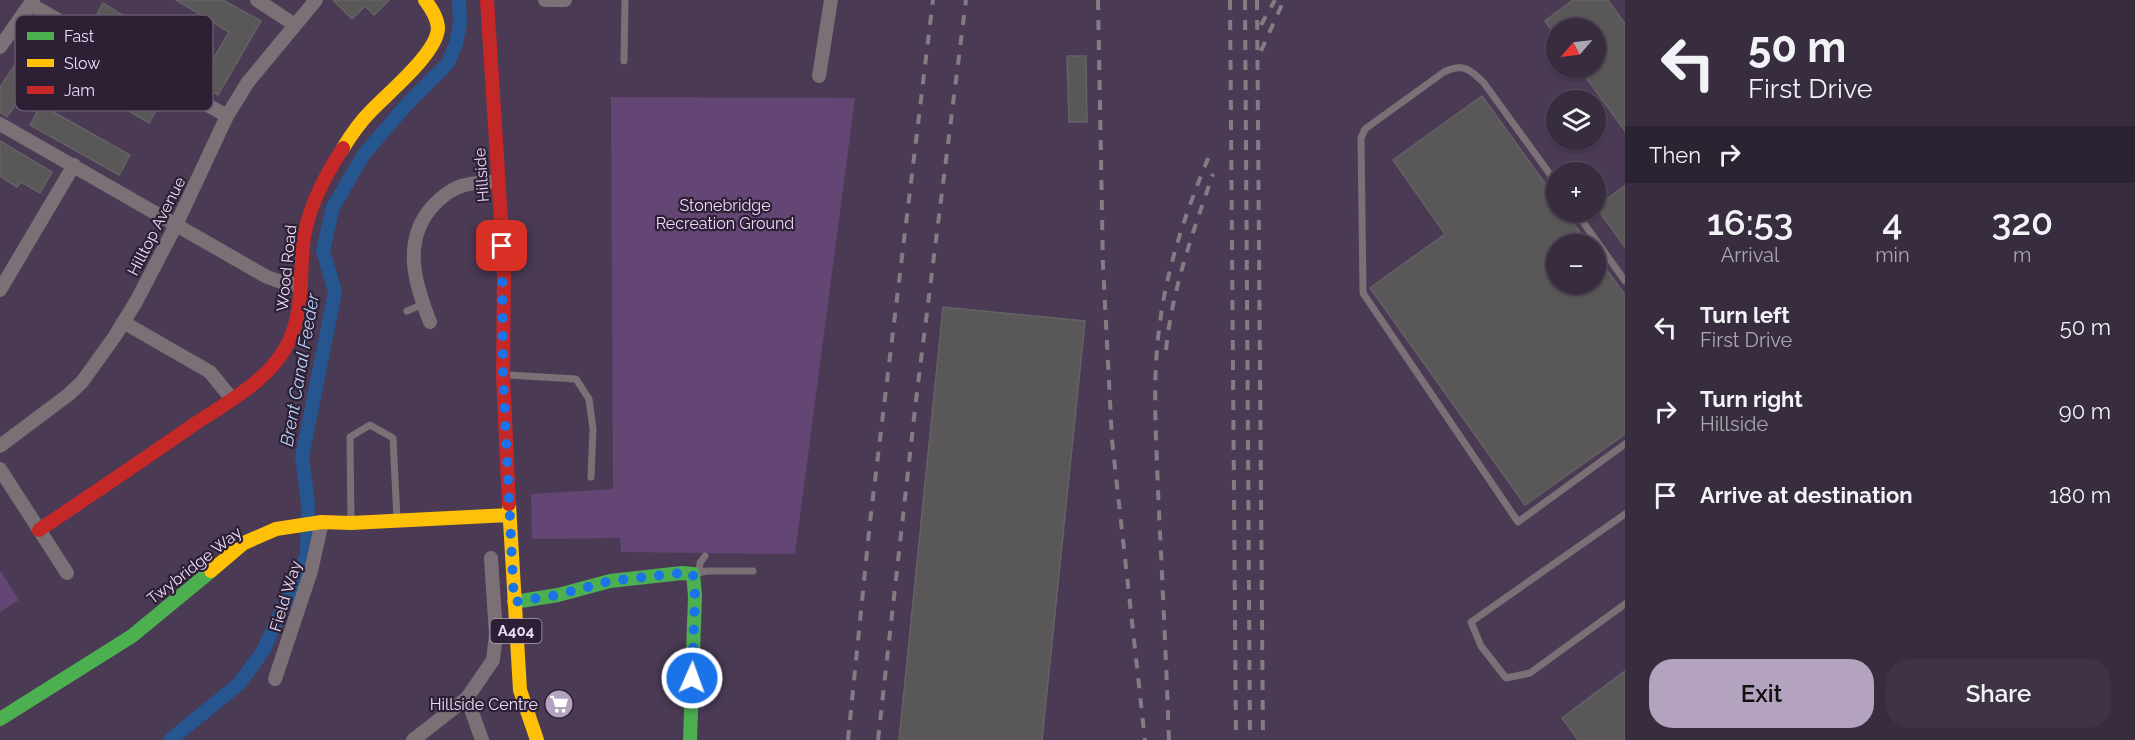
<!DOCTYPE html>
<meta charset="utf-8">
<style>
:root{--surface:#382c3f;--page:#3f3446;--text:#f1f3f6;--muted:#aba7b0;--line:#524859;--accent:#b4a3be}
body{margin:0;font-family:Raleway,sans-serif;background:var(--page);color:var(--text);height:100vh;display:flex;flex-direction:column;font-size:22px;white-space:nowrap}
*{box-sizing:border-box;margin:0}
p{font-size:20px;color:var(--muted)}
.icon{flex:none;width:33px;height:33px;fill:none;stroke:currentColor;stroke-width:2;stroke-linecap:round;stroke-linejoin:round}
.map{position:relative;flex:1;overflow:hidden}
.details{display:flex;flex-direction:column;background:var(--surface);width:510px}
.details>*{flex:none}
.hud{background:#382c3f;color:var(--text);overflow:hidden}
.needle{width:39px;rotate:242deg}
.tools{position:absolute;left:1546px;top:18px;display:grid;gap:12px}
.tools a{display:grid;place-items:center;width:60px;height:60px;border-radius:50%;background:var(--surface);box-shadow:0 2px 4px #0004,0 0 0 2px var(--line);font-size:30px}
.pin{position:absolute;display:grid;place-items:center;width:51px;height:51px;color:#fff;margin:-26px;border-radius:12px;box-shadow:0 3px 9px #0006}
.me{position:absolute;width:66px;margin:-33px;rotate:2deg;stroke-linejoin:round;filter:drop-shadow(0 0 4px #0008)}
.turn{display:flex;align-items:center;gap:21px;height:126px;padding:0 24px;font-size:27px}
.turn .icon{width:78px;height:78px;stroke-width:2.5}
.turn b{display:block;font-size:42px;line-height:51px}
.then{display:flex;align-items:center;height:57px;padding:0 24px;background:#0003;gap:12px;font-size:22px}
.eta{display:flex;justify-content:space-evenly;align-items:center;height:102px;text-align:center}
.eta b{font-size:36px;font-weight:600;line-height:42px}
.button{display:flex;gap:12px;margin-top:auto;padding:12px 24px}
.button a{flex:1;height:69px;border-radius:24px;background:var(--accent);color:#111;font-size:24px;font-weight:600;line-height:69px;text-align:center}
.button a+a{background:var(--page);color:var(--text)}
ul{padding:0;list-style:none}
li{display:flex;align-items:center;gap:18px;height:84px;padding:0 24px}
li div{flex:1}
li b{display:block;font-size:22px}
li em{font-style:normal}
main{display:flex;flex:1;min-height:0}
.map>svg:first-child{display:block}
</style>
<main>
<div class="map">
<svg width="1625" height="740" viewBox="0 0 1625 740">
<rect width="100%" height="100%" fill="#4a3a54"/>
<path fill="#644675" d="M611,97L855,98L795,554L621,552L620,538L532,539L531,494L613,489Z
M0,570L19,600L0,612Z"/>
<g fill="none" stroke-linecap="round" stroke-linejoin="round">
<path stroke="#25568f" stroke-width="14" d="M170,740L239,684L263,651L307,555L308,504L302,457L335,292L323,250L333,207L364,154L409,102L448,63L456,44L460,23L459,0"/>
</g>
<path fill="#5a5758" stroke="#646265" stroke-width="1.5" d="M176,0H223L261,21L218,95L94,20L103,3L140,26L139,27L208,68L229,32Z
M333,0H389L374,15L365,6L352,19Z
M1573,0H1608L1625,24V131L1579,68H1596V28H1550L1545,21Z
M41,26L60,39L7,117L0,112V87Z
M75,51L161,101L149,123L63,72Z
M1067,56H1086L1087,122H1069Z
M1482,96L1557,200V212H1565L1589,244H1557V284H1596V255L1625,295V434L1525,505L1370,288L1445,234L1393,160Z
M41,105L130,155L119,175L30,125Z
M0,141L52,172L40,193L21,182L17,187L0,176Z
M1625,186V247L1596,207Z
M943,307L1085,321L1042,740H899Z
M1625,671V740H1578L1562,718Z"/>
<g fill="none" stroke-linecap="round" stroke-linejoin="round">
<path stroke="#7b7075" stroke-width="7" d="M624,61L625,0
M1557,184L1484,83C1470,69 1463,63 1444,72L1365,129L1361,138L1363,293L1518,522L1625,444
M1576,212L1625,281
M407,311L423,304
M507,375L576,379L589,399L593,429L591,477
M1625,514L1471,622L1481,646L1506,678L1530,673L1625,604
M351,523L350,437L370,425L393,438L397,519
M699,573L700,563L705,556
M693,574L707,571H753"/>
<path stroke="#7b7075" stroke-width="14" d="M257,0L295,25
M545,0H565
M30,4L227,116
M0,47L33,0
M819,76L831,0
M0,124L267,277L284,283L301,285
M0,290L74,165
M123,322L210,372L231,398
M430,322C415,284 402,243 431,208C440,198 452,188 465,185C476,182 487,183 498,181
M0,446L68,395L82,382L115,336L137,300L176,225L227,116L248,82L316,0
M0,469L67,573
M275,679L311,571L322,522
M467,698L482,740
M413,740L467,698L493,660L496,635L491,558"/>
<path stroke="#4caf50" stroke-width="14" d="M514,602L558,595L610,581L682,573L693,574L695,596L690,740
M0,719L132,636L211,571"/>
<path stroke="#ffc107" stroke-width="14" d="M343,148C351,135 360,122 371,111C388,93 436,54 438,29C438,18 431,8 425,0
M509,504L520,690L537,740
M211,571L244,543L276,529L322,522L351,523L509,515"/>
<path stroke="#c62828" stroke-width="14" d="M487,0L504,267L503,375L509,504
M39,530C88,497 137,464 186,430C223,404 276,379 292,334C303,305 300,274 303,244C307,209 324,177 343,148"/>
<path stroke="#857b83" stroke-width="4" stroke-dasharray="10 10" stroke-linecap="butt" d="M1098,0L1103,265L1112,440L1145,740
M1230,0L1236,740
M1245,0L1250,740
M1257,0L1263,740
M1261,25L1275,0
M1261,51L1284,0
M1166,350C1172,289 1193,232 1213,174
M848,740L870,522L933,0
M878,740L916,400L966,0
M1169,740C1166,657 1162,574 1158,490C1156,435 1152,377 1160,322C1168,262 1188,206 1212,149"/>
</g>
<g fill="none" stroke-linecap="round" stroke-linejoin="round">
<path stroke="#1a73e8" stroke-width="10" stroke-dasharray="0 18" d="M502,246L503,375L514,602L558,595L610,581L682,573L693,574L695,596L692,678"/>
</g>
<defs>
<g id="supermarket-disc" transform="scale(1.5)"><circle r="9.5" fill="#b4a3be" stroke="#2d1f34"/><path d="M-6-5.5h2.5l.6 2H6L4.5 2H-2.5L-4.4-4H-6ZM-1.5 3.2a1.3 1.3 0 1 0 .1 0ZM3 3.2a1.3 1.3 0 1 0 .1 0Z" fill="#fff"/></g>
</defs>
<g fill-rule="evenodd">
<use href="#supermarket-disc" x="559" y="704"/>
</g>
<g text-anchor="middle" stroke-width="4.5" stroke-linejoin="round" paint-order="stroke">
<rect fill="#2d1f34" stroke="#b3a3bc" stroke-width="1.5" x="490.5" y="619" width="51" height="24" rx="4.5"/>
<g font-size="15" font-weight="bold" fill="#eddbf7">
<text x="516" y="636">A404</text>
</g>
<g font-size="16" fill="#eddbf7" stroke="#2d1f34">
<text transform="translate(481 175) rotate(-94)" y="6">Hillside</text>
<text transform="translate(156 226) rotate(-63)" y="6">Hilltop Avenue</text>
<text transform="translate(286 268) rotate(-84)" y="6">Wood Road</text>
<text transform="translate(194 565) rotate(-38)" y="6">Twybridge Way</text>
<text transform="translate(285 596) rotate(-73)" y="6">Field Way</text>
</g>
<g font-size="16" fill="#efd7fd" stroke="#2d1f34">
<text x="725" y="211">Stonebridge<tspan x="725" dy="18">Recreation Ground</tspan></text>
</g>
<g font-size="16" fill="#eddbf7" stroke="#2d1f34" text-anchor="end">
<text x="538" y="710">Hillside Centre</text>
</g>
<g font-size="18" font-style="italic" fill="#b7d4f6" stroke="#2d1f34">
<text transform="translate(300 370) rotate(-80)" y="6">Brent Canal Feeder</text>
</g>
</g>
<rect x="15" y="15" width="198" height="96" rx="9" fill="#2d1f34" stroke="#67576e" stroke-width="1.5"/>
<rect x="27" y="32" width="27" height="8" fill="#4caf50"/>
<rect x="27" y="59" width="27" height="8" fill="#ffc107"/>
<rect x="27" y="86" width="27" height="8" fill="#c62828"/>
<g font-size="16" fill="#eddbf7">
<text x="64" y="42">Fast</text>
<text x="64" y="69">Slow</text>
<text x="64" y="96">Jam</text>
</g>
</svg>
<div class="tools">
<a><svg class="needle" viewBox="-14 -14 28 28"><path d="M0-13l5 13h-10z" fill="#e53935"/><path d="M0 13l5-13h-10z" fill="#aba7b0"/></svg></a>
<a><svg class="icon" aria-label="layers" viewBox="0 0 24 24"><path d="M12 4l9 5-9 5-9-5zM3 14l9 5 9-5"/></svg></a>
<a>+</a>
<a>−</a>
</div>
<div class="pin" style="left:502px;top:246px;background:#d93025"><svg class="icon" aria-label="arrive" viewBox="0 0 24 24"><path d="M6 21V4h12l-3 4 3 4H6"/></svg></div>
<svg class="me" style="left:692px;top:678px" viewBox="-20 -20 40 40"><circle r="17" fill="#1a73e8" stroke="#fff" stroke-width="3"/><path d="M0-11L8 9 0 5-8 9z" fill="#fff"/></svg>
</div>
<section class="details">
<div class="hud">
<div class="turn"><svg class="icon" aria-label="left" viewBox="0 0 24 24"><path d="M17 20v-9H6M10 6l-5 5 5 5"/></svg><div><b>50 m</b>First Drive</div></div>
<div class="then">Then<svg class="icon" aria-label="right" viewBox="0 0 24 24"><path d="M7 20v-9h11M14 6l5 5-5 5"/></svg></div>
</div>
<div class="eta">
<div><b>16:53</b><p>Arrival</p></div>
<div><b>4</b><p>min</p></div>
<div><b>320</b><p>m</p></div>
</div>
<ul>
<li><svg class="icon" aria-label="left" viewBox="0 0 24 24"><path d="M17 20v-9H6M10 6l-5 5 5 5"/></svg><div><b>Turn left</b><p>First Drive</p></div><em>50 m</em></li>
<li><svg class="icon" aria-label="right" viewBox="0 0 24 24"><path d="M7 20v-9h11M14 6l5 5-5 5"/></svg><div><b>Turn right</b><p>Hillside</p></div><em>90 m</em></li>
<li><svg class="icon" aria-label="arrive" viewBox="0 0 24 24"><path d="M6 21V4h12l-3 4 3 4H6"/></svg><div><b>Arrive at destination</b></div><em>180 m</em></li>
</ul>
<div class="button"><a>Exit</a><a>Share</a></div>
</section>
</main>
